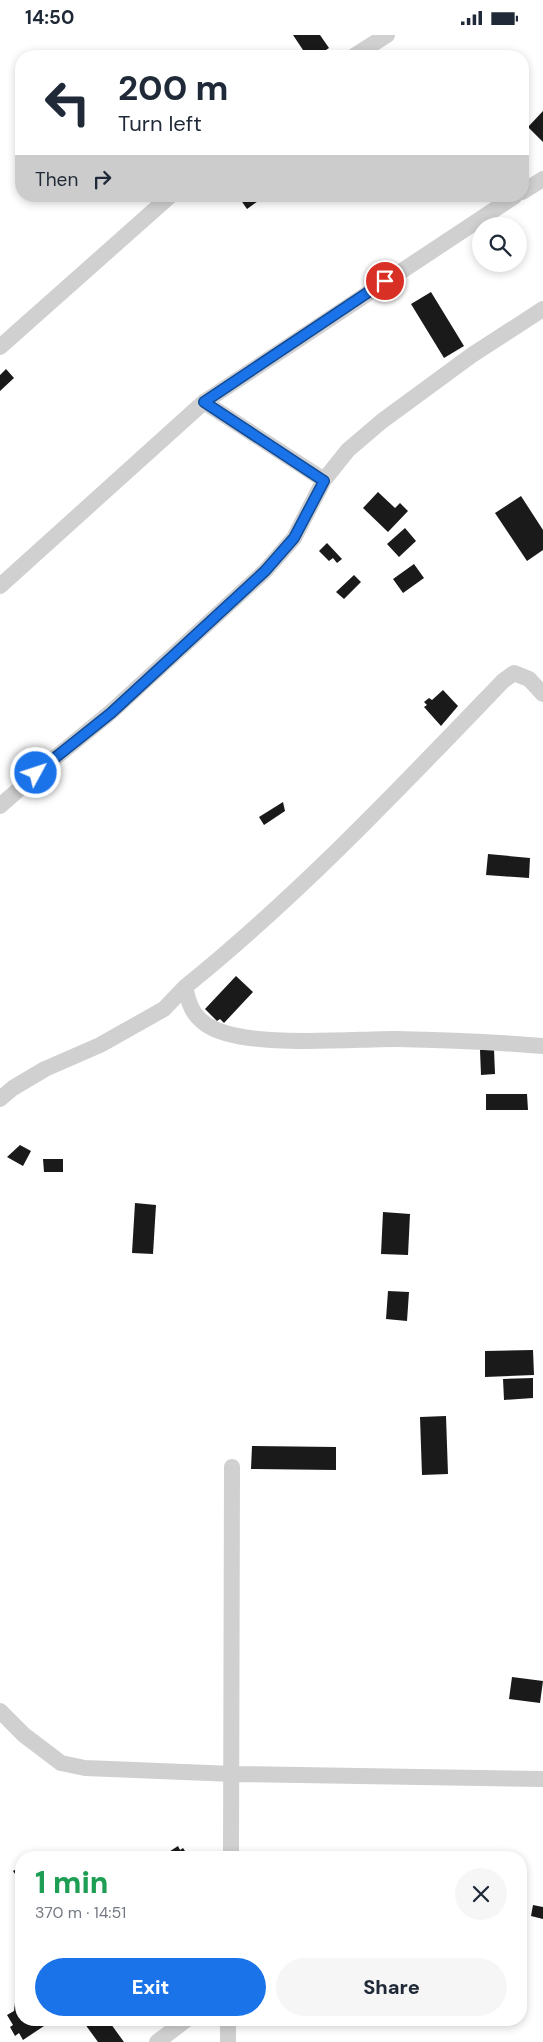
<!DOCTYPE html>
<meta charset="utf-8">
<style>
:root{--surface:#fff;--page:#f6f6f7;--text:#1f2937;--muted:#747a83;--accent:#1a73e8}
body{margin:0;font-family:"DM Sans",sans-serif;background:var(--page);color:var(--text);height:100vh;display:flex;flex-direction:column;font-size:19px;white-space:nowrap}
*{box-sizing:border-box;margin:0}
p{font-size:16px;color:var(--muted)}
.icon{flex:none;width:28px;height:28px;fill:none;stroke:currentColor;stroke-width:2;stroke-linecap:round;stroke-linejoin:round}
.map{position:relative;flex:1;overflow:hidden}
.drawer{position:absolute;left:15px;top:1816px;width:512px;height:175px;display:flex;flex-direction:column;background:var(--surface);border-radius:20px;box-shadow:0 2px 8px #0003}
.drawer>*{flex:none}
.guide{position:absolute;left:15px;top:15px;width:514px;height:152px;border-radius:20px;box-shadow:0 2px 8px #0003;background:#fff;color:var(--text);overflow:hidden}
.tools{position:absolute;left:472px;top:182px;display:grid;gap:10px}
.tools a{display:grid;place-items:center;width:55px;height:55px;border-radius:50%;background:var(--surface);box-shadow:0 2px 8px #0003;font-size:25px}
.pin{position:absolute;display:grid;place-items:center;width:42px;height:42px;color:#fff;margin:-21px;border:2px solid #fff;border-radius:50%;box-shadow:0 1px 5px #0007}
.me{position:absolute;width:55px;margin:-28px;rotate:50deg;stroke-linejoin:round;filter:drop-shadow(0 0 4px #0008)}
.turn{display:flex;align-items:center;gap:18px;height:105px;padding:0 20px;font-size:22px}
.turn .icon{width:65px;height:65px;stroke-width:2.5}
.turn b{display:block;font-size:35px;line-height:42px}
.then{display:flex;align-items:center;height:48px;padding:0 20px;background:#0003;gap:10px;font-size:19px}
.round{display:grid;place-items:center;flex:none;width:52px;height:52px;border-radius:26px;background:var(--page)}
.headline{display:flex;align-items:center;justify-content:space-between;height:85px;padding:0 20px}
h1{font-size:30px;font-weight:800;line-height:38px;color:#1e9e55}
.primary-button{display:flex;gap:10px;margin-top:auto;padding:10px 20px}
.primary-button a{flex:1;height:58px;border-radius:30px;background:var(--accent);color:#fff;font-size:20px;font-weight:800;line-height:58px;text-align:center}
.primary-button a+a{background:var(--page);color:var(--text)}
.status{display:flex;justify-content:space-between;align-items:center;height:35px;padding:0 25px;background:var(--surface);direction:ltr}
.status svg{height:14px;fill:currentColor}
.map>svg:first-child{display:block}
</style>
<div class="status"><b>14:50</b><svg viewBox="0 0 49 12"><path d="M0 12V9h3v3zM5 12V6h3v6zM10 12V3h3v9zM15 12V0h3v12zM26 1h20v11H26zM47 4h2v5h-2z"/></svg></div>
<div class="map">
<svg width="543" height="2007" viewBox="0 0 543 2007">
<rect width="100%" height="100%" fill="#fff"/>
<path fill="#1a1a1a" d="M293,0H320L329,13L317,21H307Z
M543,76V107L528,92Z
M238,161H265L247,174Z
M431,257L464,311L444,323L411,269Z
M6,334L14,343L0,356V340Z
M378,457L395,473L400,468L408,476L388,497L363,473Z
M521,461L543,495V515L527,526L495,478Z
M405,493L416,506L399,522L387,509Z
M327,508L342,524L337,528L333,523L329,526L319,516Z
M414,529L424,543L403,558L393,544Z
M354,540L361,547L344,564L336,557Z
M443,655L458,671L441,691L424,672L427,670L424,667L429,663L432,665Z
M283,767L285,776L264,790L259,782Z
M488,819L530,823L529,843L486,840Z
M236,941L253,957L224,988L220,984L217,986L205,974Z
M494,1014L495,1039L481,1040L480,1015Z
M486,1059H527L528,1075H486Z
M20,1110L31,1116L23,1131L7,1122Z
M43,1124H63V1137H44Z
M135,1168L156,1170L153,1219L132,1218Z
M383,1177L410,1179L408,1220L381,1219Z
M388,1256L409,1257L407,1286L386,1284Z
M533,1315L534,1340L485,1342V1316Z
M533,1343V1363L504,1365L503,1344Z
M446,1381L448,1439L422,1440L420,1382Z
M252,1411L336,1412V1435L251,1434Z
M512,1642L543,1646L540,1668L509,1664Z
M178,1811L180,1815L183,1813L189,1822H161Z
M21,1831V1848L13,1836Z
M533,1870L543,1872V1884L531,1881Z
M21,1964V1985H53L23,2005L19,1998L15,2001L10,1992L13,1990L7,1980L14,1976L15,1968Z
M82,1985H108L124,2007H98Z"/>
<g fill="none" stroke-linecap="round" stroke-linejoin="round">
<path stroke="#d0d0d0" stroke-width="16" d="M354,21L387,0
M522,157L543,144
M0,312L170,161
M204,367L324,445
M0,551L204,367L515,161
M0,771L50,727L111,677L265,536L294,503L324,445L348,415L382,386L472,320L543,274
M185,952C299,860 401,752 503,646L514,638L529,644L543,659
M0,1064L13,1053L45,1034L100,1010L164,974L185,952C189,969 192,980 207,990C243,1014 349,1004 395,1004C444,1005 494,1007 543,1011
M0,1676L24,1700L61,1728L85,1733L233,1739L543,1744
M231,1822L232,1432
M157,2007L186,1985
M228,2007V1985"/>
</g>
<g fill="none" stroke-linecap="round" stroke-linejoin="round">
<g stroke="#114b97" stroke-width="12">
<path id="route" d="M36,738L111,678L265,536L294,503L324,446L204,367L385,246"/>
</g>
<use href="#route" stroke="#1a73e8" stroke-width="9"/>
</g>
</svg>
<div class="tools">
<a><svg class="icon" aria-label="search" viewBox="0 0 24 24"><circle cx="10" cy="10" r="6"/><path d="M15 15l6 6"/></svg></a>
</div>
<div class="pin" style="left:385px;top:246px;background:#d93025"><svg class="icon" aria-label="arrive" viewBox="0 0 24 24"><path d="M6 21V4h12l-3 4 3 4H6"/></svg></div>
<svg class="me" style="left:36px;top:738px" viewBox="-20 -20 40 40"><circle r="17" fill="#1a73e8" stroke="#fff" stroke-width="3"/><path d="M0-11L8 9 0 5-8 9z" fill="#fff"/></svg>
<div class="guide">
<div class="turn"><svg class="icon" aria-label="left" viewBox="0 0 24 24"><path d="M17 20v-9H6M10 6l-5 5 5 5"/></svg><div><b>200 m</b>Turn left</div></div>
<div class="then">Then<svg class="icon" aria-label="right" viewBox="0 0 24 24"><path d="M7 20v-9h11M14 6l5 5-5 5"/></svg></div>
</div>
<section class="drawer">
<div class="headline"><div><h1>1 min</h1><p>370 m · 14:51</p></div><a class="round"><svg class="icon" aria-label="close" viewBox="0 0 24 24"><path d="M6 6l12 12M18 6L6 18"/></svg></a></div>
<div class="primary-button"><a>Exit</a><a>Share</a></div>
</section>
</div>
